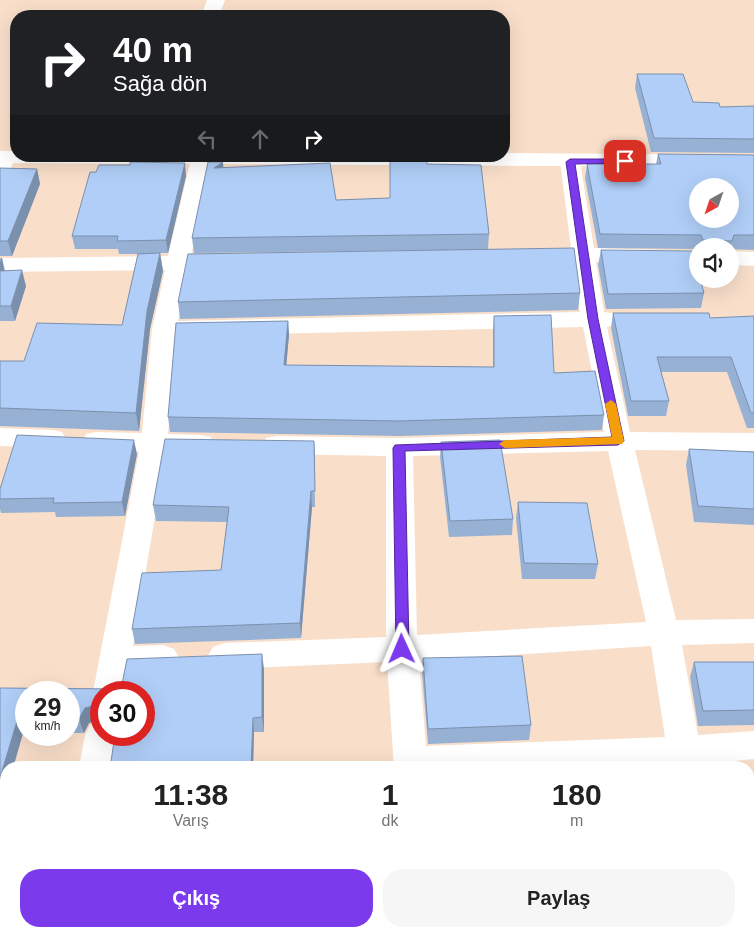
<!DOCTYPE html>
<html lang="tr">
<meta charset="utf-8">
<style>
:root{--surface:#fff;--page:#f6f6f6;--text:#222;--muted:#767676;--accent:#7c3aed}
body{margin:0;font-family:Helvetica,sans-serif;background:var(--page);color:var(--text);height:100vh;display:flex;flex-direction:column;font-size:19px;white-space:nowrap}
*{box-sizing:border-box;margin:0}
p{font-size:16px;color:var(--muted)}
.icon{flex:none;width:28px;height:28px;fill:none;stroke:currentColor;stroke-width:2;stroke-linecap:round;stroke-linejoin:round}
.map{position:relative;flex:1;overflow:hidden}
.sheet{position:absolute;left:0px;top:761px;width:755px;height:176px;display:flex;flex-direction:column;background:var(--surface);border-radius:20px 20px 0 0;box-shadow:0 5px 20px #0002}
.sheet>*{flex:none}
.hud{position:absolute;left:10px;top:10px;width:500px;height:152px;border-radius:20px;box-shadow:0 5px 20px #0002;background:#202124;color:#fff;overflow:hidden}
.needle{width:32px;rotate:220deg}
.controls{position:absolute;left:689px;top:178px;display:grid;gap:10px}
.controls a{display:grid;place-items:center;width:50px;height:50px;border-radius:50%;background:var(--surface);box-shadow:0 5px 20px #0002;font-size:25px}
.speed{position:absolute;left:15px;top:681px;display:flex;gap:10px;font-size:25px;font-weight:700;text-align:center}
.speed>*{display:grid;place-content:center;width:65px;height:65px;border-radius:50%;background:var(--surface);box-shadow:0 5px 20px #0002;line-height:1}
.speed small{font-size:12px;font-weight:400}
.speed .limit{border:8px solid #d22;background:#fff;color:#111}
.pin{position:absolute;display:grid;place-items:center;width:42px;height:42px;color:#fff;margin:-21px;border-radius:10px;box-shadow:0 2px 8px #0006}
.me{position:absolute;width:55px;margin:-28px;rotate:359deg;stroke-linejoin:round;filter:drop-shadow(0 0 4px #0008)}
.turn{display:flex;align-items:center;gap:18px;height:105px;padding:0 20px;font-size:22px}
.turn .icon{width:65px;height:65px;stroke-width:2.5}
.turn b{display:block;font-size:35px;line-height:42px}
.lanes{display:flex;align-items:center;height:48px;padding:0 20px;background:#0003;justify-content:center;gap:25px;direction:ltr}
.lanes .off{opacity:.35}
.eta{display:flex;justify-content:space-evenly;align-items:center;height:85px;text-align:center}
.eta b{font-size:30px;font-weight:700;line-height:35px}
.action{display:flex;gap:10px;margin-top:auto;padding:10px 20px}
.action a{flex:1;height:58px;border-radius:20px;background:var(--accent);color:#fff;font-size:20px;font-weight:700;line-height:58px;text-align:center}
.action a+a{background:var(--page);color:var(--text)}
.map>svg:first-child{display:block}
</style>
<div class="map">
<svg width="754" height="937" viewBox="0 0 754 937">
<rect width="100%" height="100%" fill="#f9dfca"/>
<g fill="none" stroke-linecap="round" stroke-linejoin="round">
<path fill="#fff" fill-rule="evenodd" d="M207,0H225L219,16H201Z
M6,151L13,153L16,157L7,176L0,178V152Z
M570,155L577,157L580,161L594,248L698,251V265L596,262L604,312L619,314L622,319L619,324L607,327L630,432L754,433V451L635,450L676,620L754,619V643L682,645L698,735L754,731V759L703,764L704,768H394L387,662L224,669L213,665L208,656L213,647L224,643L386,637V456L276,454L266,452L263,445L266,438L276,436L399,438L604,432L583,327L176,336L168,434L201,435L211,437L214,444L211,451L201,453L166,452L133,646L163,645L174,649L179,658L174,667L163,671L129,672L125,692H101V703L98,702L93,692L139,452L96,450L86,448L83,441L86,434L96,432L142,433L152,329L165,270L0,272V258L168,256L191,159L193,156H209L211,159L191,256L224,255L232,257L235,262L232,267L224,269H189L178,321L580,312L573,262L537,263L529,261L526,256L529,251L571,248L560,161L563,157ZM608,451L646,622L417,635L413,456ZM651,646L665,737L426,746L419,661Z
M730,251L754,252V266L730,265Z
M0,428L53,430L62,432L66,439L62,446L53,448L0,446Z
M101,721V735H119L113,768H79L85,735L90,725Z
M50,931H88L87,937H49Z
M402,931H440V937H402Z
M700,931H738L739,937H701Z"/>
<path fill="#fff" fill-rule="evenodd" d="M0,151H16V156H504V153L754,155V167L0,163Z"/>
</g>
<path fill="#97b1d4" d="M637,74L693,102L720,107L754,106V153L651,152L635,88Z
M658,154L754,155V250L730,249V246H698V249L598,248L585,178L587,164H656Z
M427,164L489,234L488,249L580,293L578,310L180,319L178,302L453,250L194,253L192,238L223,168L336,200L390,198Z
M0,168L37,169L40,184L12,256H0Z
M186,176L168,253H160L163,271L150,329L139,431L0,426V361H24L122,325L138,254H119L118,249H75L72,236Z
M601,250L704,293L701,308L606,309L598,265Z
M0,258H2L5,271L26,286L15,321H0Z
M613,313L710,318L754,316V428H747L727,372H661L669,401L666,416H628L611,328Z
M494,316L554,373L604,415L602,430L399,436L170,432L168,417L288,321L289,335L286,365L493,367V331Z
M314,441L315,507H312L301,638L135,644L132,629L221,570L227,522L156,521L153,505Z
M441,442L513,519L512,535L449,537L440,457Z
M689,449L754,452V525L694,522L686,465Z
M137,454L125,516L56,517L55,512L1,513L0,509V489Z
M518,502L598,564L595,579H522L516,518Z
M423,658L531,725L529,740L428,744L422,673Z
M694,662H754V725L698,726L690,677Z
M264,669V732H254L253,768H110L144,735L101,692V727L99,720L89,723L84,733H69V692H26V733H23L13,768H6V828H0V688L121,689Z
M353,931H396V937H353Z"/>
<path fill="#7b90ad" d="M223,162L224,176L214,168Z
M185,163L186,176L168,253L166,240Z
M37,169L40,184L12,256L8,241Z
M160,253L163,271L150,329L139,431L136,413L147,311Z
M2,258L5,274L0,283V262Z
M22,270L26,286L15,321L11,306Z
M288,321L289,335L285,380L284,365Z
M134,440L137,454L125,516L122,502Z
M314,441L315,457V507V491Z
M311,491L312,507L301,638L300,623Z
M262,654L264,669V732L262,717Z
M98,705L99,720L89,723L84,733L79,719L85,708Z
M18,718L23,733L13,768H6V791L0,778Z
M253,718L254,732L253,768H251Z"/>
<path fill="#b0cef7" stroke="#7b90ad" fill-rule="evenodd" d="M637,74H683L693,102L719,103L720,107L754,106V139L654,138Z
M658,154L754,155V235H734L732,241L703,240L701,235L600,234L587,164H661ZM698,186H730V219H698Z
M390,156H426L427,164L481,165L489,234L192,238L208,162H223L214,168L330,163L336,200L390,198Z
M130,162L185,163L166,240L117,241L118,236H72L90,172H96L99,165H130Z
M0,168L37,169L8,241H0Z
M574,248L580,293L178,302L188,254Z
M601,250L693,251L698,268V279H700L704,293L608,294Z
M160,253L147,311L136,413L0,408V361H24L37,323L122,325L138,254Z
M22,270L11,306H0V271Z
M613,313H709L710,318L754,316V413H751L731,357H657L669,401H631Z
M551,315L554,373L595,371L604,415L399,421L168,417L176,323L288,321L284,365L494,367V316Z
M17,435L134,440L122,502L53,503L54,498L0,499V489Z
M165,439L314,441L315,491H311L300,623L132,629L142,573L221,570L229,507L153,505Z
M500,440L513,519L450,521L441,442Z
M689,449L754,452V509L698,506Z
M518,502L587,503L598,564L524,563Z
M262,654V717L253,718L251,768H110L115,735H144V692H101V718H99L98,705L85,708L79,719L69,718V692H26V718H18L0,778H6V814H0V688L121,689L127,659Z
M522,656L531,725L428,729L423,658Z
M694,662H754V710L703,711Z
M353,931H396V935L353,934Z"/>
<path fill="#7c3aed" stroke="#51269a" d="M625,159L630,161L628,163L575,164L598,319L624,441L618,445L405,451L409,649L407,653L402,654L398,653L396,649L393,448L395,445L612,437L588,319L566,162L570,159Z"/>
<path fill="#f59e0b" d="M611,400L616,404L624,441L622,444L505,448L499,444L505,440L612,437L605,404Z"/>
</svg>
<div class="controls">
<a><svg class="needle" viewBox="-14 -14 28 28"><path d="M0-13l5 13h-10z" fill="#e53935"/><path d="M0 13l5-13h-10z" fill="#767676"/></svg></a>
<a><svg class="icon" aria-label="sound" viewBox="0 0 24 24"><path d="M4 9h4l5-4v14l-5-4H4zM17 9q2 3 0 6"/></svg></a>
</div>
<div class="speed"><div>29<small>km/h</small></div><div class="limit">30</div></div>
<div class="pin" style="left:625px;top:161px;background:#d93025"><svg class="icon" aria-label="arrive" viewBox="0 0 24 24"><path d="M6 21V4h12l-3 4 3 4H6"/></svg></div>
<svg class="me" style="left:402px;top:649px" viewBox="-20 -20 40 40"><path d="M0-17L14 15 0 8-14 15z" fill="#7c3aed" stroke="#fff" stroke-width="4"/></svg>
<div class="hud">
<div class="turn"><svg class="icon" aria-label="right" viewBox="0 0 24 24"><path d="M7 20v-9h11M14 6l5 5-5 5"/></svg><div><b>40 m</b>Sağa dön</div></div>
<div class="lanes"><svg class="icon off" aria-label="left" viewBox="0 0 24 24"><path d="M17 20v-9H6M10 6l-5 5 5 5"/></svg><svg class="icon off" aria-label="ahead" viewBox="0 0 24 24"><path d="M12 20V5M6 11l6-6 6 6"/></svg><svg class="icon" aria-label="right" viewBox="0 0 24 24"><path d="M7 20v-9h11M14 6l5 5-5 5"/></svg></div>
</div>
<section class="sheet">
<div class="eta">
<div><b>11:38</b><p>Varış</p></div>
<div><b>1</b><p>dk</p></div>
<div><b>180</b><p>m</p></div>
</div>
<div class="action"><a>Çıkış</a><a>Paylaş</a></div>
</section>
</div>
